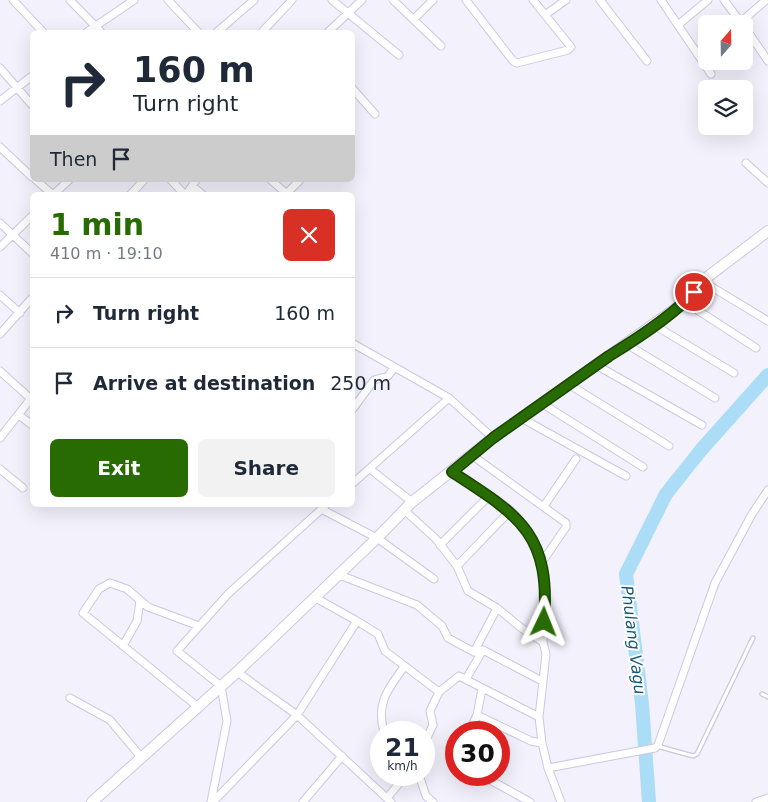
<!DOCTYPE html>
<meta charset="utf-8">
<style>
:root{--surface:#fff;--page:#f2f2f3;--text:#1f2937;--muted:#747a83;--line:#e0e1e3;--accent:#276b02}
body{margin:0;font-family:"DejaVu Sans",sans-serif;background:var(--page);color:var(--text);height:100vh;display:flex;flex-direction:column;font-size:19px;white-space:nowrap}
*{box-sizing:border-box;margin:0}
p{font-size:16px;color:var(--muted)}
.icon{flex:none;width:28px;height:28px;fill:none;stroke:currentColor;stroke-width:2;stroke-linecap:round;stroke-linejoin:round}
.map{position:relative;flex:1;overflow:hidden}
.drawer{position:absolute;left:30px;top:192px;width:325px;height:315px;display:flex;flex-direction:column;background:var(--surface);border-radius:8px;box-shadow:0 5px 20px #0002}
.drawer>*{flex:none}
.guide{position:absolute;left:30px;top:30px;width:325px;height:152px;border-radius:8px;box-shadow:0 5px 20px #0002;background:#fff;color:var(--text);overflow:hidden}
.needle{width:32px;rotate:20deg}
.buttons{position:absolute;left:698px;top:15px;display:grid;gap:10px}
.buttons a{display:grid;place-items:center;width:55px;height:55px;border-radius:8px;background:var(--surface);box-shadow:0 5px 20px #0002;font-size:25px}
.speed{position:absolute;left:370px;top:721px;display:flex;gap:10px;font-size:25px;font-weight:700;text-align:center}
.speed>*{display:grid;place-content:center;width:65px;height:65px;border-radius:50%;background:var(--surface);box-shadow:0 5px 20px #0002;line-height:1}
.speed small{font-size:12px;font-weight:400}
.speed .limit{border:8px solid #d22;background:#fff;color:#111}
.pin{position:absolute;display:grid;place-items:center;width:42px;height:42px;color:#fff;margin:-21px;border:2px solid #fff;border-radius:50%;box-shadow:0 1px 5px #0007}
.me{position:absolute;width:55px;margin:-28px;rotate:2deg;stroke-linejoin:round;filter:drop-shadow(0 0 4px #0008)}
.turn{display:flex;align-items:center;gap:18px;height:105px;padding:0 20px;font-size:22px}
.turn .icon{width:65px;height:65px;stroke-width:2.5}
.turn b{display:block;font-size:35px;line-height:42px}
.then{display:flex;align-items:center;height:48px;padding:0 20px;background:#0003;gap:10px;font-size:19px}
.round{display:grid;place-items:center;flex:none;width:52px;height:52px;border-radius:8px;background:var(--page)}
.head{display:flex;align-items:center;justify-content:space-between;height:85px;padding:0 20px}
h1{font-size:30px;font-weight:700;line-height:38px;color:var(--accent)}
.primary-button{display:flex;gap:10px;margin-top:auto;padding:10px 20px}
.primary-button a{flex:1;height:58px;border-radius:8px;background:var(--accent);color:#fff;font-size:20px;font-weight:700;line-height:58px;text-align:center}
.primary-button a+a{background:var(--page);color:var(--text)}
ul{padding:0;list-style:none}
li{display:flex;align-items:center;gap:15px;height:70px;padding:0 20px;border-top:1px solid var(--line)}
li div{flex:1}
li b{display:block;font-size:19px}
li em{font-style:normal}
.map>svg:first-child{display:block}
</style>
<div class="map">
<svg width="768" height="802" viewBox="0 0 768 802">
<rect width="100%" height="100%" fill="#f3f1fc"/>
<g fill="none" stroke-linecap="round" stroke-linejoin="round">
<path stroke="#abddf7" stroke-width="14" d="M649,802L642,704L626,574L666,494L701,450L768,375"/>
<g stroke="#ccc7e2" stroke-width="5.5">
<path id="lane" d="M762,694L768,697
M657,746L693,756L697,754L753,638"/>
</g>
<g stroke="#ccc7e2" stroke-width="9">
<path id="street" d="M13,0L43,32
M70,0L101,32
M168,0L198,32
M332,0L399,55
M393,0L441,46
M466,0L513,61L517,63L568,50L571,47L533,0
M600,0L647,61
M661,0L711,74
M724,0L742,24
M545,15L566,0
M414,19L433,0
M741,22L766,0
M678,25L708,0
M744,26L768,61
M87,32L134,0
M217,32L254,0
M262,32L292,0
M328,32L362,0
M0,68L32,105
M352,88L375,114
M0,101L32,76
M0,147L32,177
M746,163L768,183
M36,180L53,195
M171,180L185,195
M271,180L288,195
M192,186L203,195
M53,195L69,180
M130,195L144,180
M186,195L196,180
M285,195L300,180
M0,223L32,253
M0,247L32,216
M702,281L768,321
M0,295L20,313
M685,302L756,348
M654,325L734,373
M0,334L32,298
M352,343L449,398L493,438
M628,345L715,398
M596,365L702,425
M0,371L31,399
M570,385L669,446
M543,404L643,467
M352,410L374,380L388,376L394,368
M19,415L32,425
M523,419L626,476
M0,438L32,397
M473,456L566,523V527L540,565
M0,469L23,488
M370,469L412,502
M452,472C471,484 493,496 510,510C548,544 546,596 543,642
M352,484L449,398
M544,506L576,459
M321,509L377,538L434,579
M404,510L436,539L457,566L468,591L497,608L520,627L543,642L546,654L539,717
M440,545L489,496
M457,566L510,511
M337,574L417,605L442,626L448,638L474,652L497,608
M314,597L357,621
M124,644L137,621L140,601
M474,652L483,650L542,681
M237,672L297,715L391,802
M466,679L483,650
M70,698L110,720L141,757
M198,707L83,613L99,589L110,583L127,589L148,607L199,626
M477,715L531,741L542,743
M384,732C376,704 387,690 404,667
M469,732L477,715L482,689
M424,744L433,725L430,711L439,692
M499,756L505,760
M548,768L561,802
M419,775L426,796L433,802
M483,776L530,802
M387,798L406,775
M211,802L227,721L221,686L177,651L228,594L326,505
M213,802L297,715L357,621L378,634L385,651L439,692L459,676L539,717L542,743L548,768L655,748L658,745L715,583L752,514L768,490
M303,802L342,756
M756,802L768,798"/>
</g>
<g stroke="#ccc7e2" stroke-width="12">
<path id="secondary" d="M92,802L237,672L377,538L412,502L493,438L685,302L702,281L768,231"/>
</g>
<use href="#lane" stroke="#fff" stroke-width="3"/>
<use href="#street" stroke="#fff" stroke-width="7"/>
<use href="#secondary" stroke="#fff" stroke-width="10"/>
</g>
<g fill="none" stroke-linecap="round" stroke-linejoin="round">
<g stroke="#194601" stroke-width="12">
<path id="route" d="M544,622C551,534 520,516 452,472L493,438L609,356C635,340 674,315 694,292"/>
</g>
<use href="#route" stroke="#276b02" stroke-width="9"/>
</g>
<g text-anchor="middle" stroke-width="4" stroke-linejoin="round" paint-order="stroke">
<g font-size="16" font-style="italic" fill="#135976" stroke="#fff">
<text transform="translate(634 640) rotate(83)" y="6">Phulang Vagu</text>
</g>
</g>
</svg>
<div class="buttons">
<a><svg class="needle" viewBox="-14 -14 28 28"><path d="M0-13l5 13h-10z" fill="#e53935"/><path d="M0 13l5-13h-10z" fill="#747a83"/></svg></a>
<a><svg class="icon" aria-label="layers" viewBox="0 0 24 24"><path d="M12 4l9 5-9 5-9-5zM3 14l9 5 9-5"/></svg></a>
</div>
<div class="speed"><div>21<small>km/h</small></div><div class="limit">30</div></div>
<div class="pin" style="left:694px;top:292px;background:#d93025"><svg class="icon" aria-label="arrive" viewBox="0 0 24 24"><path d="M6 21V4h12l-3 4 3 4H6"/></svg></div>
<svg class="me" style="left:544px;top:622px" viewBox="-20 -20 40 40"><path d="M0-17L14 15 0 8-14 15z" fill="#276b02" stroke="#fff" stroke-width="4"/></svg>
<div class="guide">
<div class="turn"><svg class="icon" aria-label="right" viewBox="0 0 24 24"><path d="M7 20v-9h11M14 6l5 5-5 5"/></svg><div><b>160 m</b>Turn right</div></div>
<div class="then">Then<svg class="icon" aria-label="arrive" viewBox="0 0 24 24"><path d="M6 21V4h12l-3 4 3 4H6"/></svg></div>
</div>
<section class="drawer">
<div class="head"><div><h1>1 min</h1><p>410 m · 19:10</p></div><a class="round" style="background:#d93025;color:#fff"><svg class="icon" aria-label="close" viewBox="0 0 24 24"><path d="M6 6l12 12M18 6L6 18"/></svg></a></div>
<ul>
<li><svg class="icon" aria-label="right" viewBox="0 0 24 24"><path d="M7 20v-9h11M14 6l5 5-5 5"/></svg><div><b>Turn right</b></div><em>160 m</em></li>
<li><svg class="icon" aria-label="arrive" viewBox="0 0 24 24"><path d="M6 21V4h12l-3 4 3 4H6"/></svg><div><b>Arrive at destination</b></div><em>250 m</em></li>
</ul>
<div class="primary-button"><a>Exit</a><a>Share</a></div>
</section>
</div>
